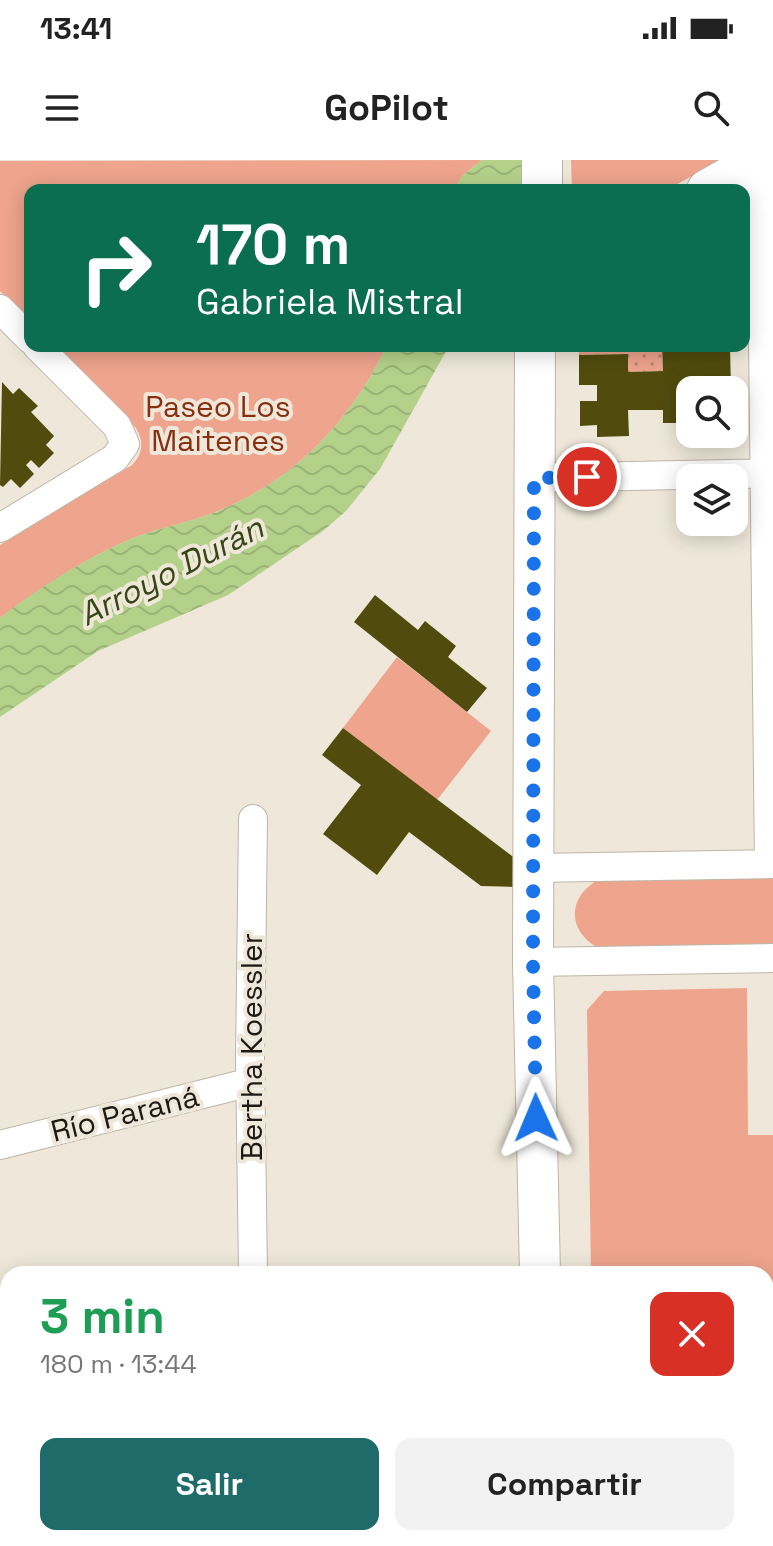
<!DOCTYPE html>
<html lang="es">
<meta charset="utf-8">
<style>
:root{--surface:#fff;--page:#f2f2f2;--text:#222;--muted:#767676;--accent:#1f6b6a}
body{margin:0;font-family:"Space Grotesk",sans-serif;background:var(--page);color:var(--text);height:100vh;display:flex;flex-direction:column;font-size:30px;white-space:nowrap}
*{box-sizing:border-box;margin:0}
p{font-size:26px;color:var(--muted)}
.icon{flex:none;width:44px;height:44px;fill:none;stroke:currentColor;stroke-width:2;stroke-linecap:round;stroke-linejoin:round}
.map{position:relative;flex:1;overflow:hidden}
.side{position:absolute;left:0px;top:1106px;width:774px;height:280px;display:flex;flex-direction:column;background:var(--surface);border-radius:24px 24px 0 0;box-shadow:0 4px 20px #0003}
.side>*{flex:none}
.banner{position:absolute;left:24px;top:24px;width:726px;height:168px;border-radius:16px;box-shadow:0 4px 20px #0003;background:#0b6e4f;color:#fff;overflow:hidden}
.buttons{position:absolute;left:676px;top:216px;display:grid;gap:16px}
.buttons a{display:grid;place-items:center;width:72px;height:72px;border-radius:16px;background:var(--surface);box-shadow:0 4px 20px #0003;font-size:40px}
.pin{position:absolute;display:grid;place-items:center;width:68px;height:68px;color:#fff;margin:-34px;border:4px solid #fff;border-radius:50%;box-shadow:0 2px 8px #0007}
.me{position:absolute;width:88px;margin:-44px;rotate:359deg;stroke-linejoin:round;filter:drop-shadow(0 0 6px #0008)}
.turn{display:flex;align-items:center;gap:28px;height:168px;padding:0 40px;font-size:36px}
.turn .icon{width:104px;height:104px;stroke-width:2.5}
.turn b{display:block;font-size:56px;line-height:68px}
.round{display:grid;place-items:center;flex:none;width:84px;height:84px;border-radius:16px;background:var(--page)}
.overview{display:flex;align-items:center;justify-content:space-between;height:136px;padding:0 40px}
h1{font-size:48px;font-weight:800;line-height:60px;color:#1e9e55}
.button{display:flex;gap:16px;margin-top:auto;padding:16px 40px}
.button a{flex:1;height:92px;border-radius:16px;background:var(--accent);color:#fff;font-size:32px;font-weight:800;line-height:92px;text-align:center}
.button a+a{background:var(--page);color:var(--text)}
.status{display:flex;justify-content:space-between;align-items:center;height:56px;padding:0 40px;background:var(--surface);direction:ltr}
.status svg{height:22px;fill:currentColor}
header{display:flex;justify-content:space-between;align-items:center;height:104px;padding:0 40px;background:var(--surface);font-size:36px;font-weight:800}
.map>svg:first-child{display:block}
</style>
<div class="status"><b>13:41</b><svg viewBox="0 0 49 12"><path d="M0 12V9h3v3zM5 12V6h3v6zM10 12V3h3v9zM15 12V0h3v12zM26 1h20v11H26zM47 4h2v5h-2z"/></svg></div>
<header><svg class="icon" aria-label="menu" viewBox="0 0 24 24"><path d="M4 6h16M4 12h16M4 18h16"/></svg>GoPilot<svg class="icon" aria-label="search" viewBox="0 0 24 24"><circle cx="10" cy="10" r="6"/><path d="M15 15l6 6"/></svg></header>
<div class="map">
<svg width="773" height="1386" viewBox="0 0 773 1386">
<defs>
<pattern id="garden-dots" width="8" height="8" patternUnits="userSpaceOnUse" patternTransform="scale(2)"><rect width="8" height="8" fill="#eea48d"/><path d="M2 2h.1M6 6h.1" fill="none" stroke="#c08572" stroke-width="1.8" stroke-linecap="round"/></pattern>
<pattern id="water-waves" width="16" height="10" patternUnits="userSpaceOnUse" patternTransform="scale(2)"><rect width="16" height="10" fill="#b4d18a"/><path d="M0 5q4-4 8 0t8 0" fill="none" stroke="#9ab376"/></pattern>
</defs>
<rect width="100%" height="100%" fill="#efe8da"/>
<path fill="#eea48d" d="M482,0L463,15L454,30H30V161L0,131V1Z
M571,0H722L666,30H572Z
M55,186H387C347,266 291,325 205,356C178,365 150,370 124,382C79,402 39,429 0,458V385L132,305C143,294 144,281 136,268Z
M397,497L491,571L437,640L343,568Z
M773,715V788H598C568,771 567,739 596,721Z
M747,828L748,975H773V1386H596L595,1378H766V1114H591L587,850L604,831Z"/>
<path fill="url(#garden-dots)" d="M579,186H662L663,211L628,212L627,194L579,195Z"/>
<path fill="url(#water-waves)" d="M482,0H529V13L521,30H454L463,15Z
M387,186H449L380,309L346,351L323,371L228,435L98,491L0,557V458C38,428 80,402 124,382C150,370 178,365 205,356C291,325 347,266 387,186Z"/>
<path fill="#514c0d" d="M662,186H730L731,230H690V263H663V250H628L629,276L597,277V265L580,266V241H597V225H579V195L628,194V212L663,211Z
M2,222L13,234L19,228L38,246L31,252L54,276L46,285L54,293L39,308L31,300L26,305L34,314L20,328L11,319L3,327L0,325Z
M375,435L418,470L425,461L456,486L448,497L487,528L467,552L354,462Z
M343,568L516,699V727L481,726L409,672L377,715L323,674L361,625L322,595Z"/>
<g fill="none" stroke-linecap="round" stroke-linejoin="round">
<g stroke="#bdb5a8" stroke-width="30">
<path id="street" d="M761,0L769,704
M0,149L30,179
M534,318L773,313
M0,368L115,298L125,284L117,266L37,186
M253,659L250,899L253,1114
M534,708L773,704
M533,802L773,798
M0,985L251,922
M0,1244L8,1243
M0,1289L8,1287
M85,1378V1386
M230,1378L240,1386
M300,1378L309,1386"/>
</g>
<g stroke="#bdb5a8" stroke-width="42">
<path id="secondary" d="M542,30V0
M707,30L760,0
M535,186L533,802L540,1114
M545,1378V1386"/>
</g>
<use href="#street" stroke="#fff" stroke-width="28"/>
<use href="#secondary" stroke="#fff" stroke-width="40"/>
</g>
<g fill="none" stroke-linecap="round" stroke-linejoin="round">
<path stroke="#1a73e8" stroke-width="14" stroke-dasharray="0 25.2" d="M536,958L533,802L534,318L587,317"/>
</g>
<g text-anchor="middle" stroke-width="8" stroke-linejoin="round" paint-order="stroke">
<g font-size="30" fill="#882f10" stroke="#efe8da">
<text x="218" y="257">Paseo Los<tspan x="218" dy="34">Maitenes</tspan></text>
</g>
<g font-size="30" fill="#1d1a15" stroke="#efe8da">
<text transform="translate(252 887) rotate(-90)" y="10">Bertha Koessler</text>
<text transform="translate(125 954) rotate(-14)" y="10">Río Paraná</text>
</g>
<g font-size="32" font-style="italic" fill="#354715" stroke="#efe8da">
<text transform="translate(171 411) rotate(-27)" y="11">Arroyo Durán</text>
</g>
</g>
</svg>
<div class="buttons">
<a><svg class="icon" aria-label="search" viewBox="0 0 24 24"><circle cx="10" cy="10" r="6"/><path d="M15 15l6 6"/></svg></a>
<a><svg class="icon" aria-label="layers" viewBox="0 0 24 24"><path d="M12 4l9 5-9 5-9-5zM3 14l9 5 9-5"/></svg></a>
</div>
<div class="pin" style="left:587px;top:317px;background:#d93025"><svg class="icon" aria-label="arrive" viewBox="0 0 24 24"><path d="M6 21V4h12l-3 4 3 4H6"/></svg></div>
<svg class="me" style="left:536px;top:958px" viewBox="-20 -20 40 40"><path d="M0-17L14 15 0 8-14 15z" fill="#1a73e8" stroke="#fff" stroke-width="4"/></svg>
<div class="banner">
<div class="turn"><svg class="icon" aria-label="right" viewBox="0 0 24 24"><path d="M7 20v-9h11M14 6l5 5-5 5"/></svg><div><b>170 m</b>Gabriela Mistral</div></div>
</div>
<section class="side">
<div class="overview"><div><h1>3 min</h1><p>180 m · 13:44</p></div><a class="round" style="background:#d93025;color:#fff"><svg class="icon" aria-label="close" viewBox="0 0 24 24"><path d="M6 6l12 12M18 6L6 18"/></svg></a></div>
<div class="button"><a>Salir</a><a>Compartir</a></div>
</section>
</div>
